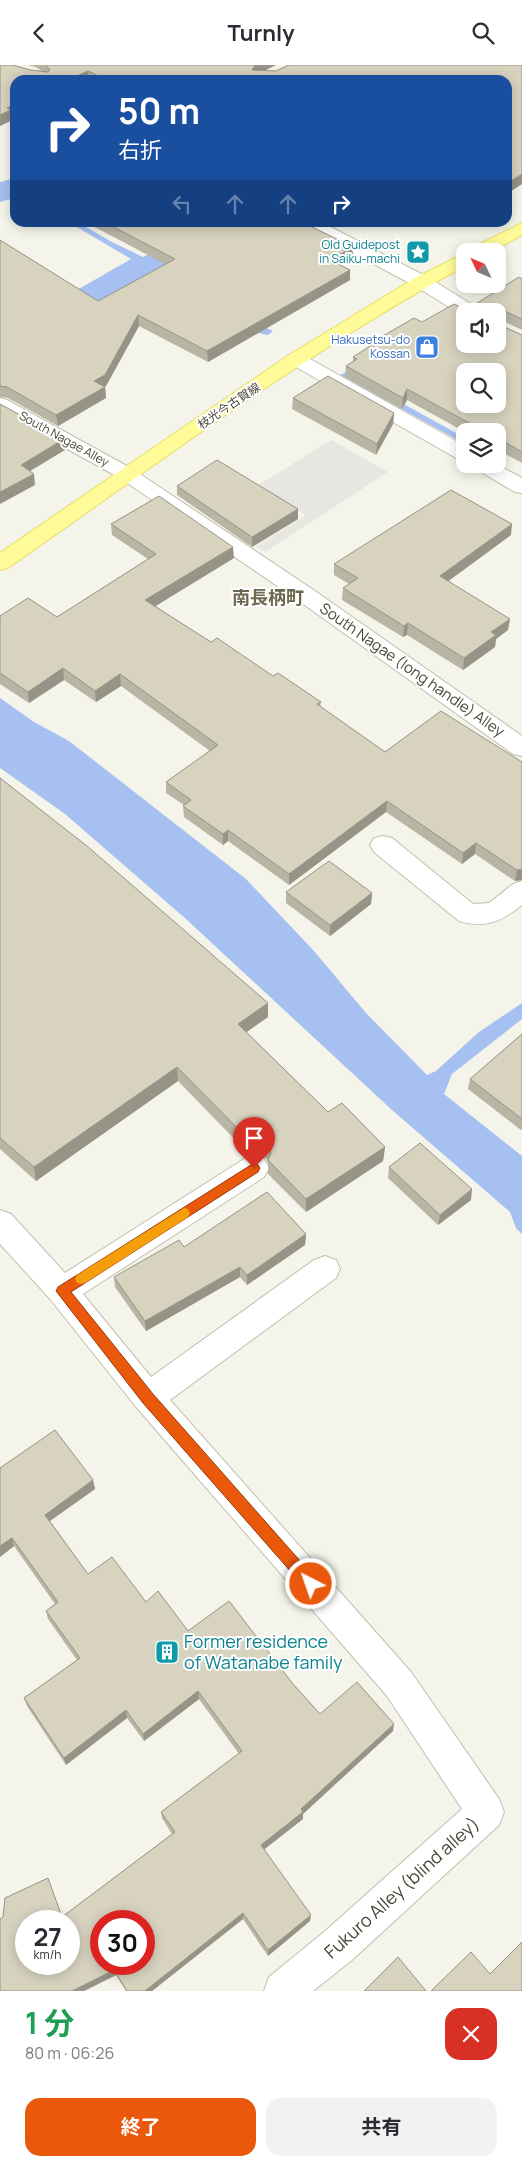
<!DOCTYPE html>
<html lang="ja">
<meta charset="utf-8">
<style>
:root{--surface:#fff;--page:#f2f2f3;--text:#2b2b33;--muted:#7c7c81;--accent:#ea580c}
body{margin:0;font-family:Manrope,"Noto Sans JP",sans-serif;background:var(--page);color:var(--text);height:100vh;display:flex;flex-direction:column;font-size:19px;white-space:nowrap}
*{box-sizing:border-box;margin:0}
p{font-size:16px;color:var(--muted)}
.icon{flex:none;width:28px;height:28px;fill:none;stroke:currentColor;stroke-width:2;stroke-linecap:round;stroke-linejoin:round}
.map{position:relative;height:1926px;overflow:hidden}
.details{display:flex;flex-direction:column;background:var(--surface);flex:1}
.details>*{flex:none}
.guide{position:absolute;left:10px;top:10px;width:502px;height:152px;border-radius:15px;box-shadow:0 2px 12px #0003;background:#1a4fa0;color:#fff;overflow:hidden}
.needle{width:32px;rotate:314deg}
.controls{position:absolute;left:456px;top:178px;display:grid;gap:10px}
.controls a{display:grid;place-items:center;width:50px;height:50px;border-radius:10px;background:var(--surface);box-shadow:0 2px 12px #0003;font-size:25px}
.speed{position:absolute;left:15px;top:1845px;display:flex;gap:10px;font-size:25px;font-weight:700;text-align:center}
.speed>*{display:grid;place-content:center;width:65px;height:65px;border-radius:50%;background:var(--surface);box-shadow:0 2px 12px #0003;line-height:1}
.speed small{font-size:12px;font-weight:400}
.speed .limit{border:8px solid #d22;background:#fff;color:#111}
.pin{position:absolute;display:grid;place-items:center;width:42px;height:42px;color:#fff;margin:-51px -21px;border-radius:50% 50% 50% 0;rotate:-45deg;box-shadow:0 0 5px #0007}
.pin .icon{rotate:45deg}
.me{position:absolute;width:55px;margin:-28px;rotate:319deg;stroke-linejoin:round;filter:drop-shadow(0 0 4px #0008)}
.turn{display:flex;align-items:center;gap:18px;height:105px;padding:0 25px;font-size:22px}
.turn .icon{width:65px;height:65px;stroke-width:2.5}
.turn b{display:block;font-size:35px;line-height:42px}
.lanes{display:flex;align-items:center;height:48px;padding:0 25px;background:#0003;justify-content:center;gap:25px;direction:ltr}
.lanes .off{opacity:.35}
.round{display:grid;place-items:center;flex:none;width:52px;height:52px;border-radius:15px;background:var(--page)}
.headline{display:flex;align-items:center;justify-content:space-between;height:85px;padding:0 25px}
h1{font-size:30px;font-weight:700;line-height:38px;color:#1e9e55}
.primary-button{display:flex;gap:10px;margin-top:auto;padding:10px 25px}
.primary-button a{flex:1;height:58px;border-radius:15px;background:var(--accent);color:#fff;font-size:20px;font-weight:700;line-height:58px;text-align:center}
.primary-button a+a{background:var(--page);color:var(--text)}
header{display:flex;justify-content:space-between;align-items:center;height:65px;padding:0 25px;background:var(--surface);font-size:22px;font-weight:700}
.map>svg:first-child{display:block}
</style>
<header><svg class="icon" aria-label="back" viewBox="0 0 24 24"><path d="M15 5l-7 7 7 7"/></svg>Turnly<svg class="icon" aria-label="search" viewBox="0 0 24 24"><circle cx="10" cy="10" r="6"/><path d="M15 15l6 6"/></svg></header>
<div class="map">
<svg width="522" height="1926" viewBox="0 0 522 1926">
<rect width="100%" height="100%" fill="#f5f4ea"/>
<path fill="#e7e6e1" d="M331,375L388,407L265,487L256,482L306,450L257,421Z"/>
<path fill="#a6c0f2" d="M70,158H79L112,177L143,192L210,158H235L153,210L273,266L268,270L262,269L153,220L0,282L77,225L131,194Z
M346,307L465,373V379L340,310Z
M0,633L34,657L69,676L246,814L314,886L366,948L427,1010L436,1006L479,967L522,938V954L452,1009L444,1029L522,1091V1169L516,1163L510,1147L392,1045L186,854L65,749L0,703Z"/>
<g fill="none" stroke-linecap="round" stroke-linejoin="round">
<path fill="#a6c0f2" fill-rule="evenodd" d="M15,113V133L0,137V117Z"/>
<g stroke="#c1bfac" stroke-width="2">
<path id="minor" d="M301,158H323L429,213L476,242L479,246H465V251L462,250L415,221L304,162Z
M296,288L303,290L465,381V396L458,394L289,298L286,294L289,290Z
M0,333L7,335L134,405L315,526L522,671V691L513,689L299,536L120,413L0,347Z
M471,399H496L522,413V428L515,427L474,403Z
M383,771L392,773L473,839L489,838L513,819L522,816V840C502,856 485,864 459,856L374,787L370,780L374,773Z
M254,1091L264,1094L269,1103L264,1112L83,1229L151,1312L314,1195L325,1191L336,1195L340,1204L336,1213L170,1335L411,1607L499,1734L504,1747L499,1760L352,1895L313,1926H264L269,1912L324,1867L462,1744L387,1631L137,1343L51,1235L0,1179V1145L11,1149L65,1208L244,1094Z"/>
</g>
<g stroke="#e6df68" stroke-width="2">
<path id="major" d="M522,158V170L493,186H471L474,182Z
M465,188V201C304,288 157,399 8,503L0,505V488L289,290L415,213Z"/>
</g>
<use href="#minor" fill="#fff" fill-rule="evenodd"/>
<use href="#major" fill="#fffb99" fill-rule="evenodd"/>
</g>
<path fill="#b9b5a4" d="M0,0H13L30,5L42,6L36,2L27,0H276L264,6H276L289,0H522V119L508,128V15H15V50L12,51V55L0,61Z
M87,158H304L353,182L352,193L340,200L350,205V215L208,297L139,261L106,321L105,322L106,333L58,361L8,333L0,332V175L98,236L165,199Z
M522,214V265L499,254L498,255L465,246L522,270V398L498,385V366H465V367L407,335L402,344L345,312L346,301L353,297V292L376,278V275L422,257L466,245Z
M293,333L394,348L393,359L376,390L292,344Z
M177,421L298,444V454L252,482L177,430Z
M111,459L234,493L155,541L211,577L321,637L320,642L385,687L441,646L522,815L515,816L475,789L462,799L386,747L289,820L228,776L223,780L184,752L183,741L184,740L166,728V717L210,686L121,621L96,637L64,615L29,638L0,619V551L57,552L148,494L112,470Z
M511,470L448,516L508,565L496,574L495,582L463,605L407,570L403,572L342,535L343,523L349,519L334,510V499Z
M0,713L268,952L246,967L328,1047L385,1082L383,1096L306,1147L268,1109V1098L266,1093L255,1089L250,1090L178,1016L36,1116L0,1084Z
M286,827L372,828L371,839L330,871L286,838Z
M522,969V1064L521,1065L468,1024L470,1014Z
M389,1102L471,1135L438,1160L388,1113Z
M306,1169L305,1180L247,1220L240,1212L146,1266L115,1222L114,1212L184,1182Z
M0,1403L93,1415L95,1424L50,1456L88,1509L146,1537L188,1566L293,1619L320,1649L393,1666L303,1749V1754L264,1784L310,1856L268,1891L243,1854L152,1926H126L116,1910L84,1926H0L62,1852L172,1769L162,1753L161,1747L239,1689L199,1634L144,1676L127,1653L66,1700L27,1641L24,1633L77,1595L48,1554L46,1546L55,1539L14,1481L0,1492Z"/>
<path fill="#969486" d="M255,0H276L255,10L252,5Z
M88,6L89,15H68Z
M15,39V50L12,51V55L0,61V50L7,43Z
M522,109V119L508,128V118Z
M353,182L352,193L330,205V195Z
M350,205V215L208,297L207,286Z
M500,244L499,254L498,255L497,245Z
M138,250L139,261L106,321L95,327L94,316Z
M105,322L106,333L58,361L56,350Z
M407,324V335L402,344L403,333Z
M394,348L393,359L376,390L377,379Z
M64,374L65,385L22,411L21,400Z
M34,409L35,420L0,439V427Z
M298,444V454L252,482V472Z
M512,459L511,470L439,523L440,511Z
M233,482L234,493L146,547L145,535Z
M510,554L508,565L496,574L495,582L463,605L464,593L491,567Z
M408,558L407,570L403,572L404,561Z
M63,603L64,615L29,638L28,627Z
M120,609L121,621L96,637L95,626Z
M387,736L386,747L289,820V809Z
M228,765V776L223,780V769Z
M476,778L475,789L462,799L463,788Z
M522,804V815L515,816L517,805Z
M372,828L371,839L330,871V860Z
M268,938V952L238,973V959Z
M177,1002L178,1016L36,1116L34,1102Z
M254,1075L255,1089L250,1090V1076Z
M385,1082L383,1096L306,1147V1134Z
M472,1124L471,1135L438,1160L440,1150Z
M306,1169L305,1180L247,1220V1210Z
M240,1202V1212L146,1266L145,1256Z
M93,1415L95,1424L47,1458L45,1450Z
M12,1473L14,1481L0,1492V1481Z
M198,1626L199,1634L144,1676L143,1669Z
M126,1645L127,1653L66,1700L64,1693Z
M394,1659L393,1666L303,1749V1754L261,1787V1780Z
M243,1848V1854L152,1926H145Z
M311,1850L310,1856L268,1891V1885Z
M114,1905L116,1910L84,1926H72Z"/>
<path fill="#d7d3bf" stroke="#969486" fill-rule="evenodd" d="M0,0H13L30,5L48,7L50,5L46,0H255L252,5L276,6L289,0H522V109L508,118V15H107L88,6L68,15H15V39L7,43L11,45L0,50Z
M106,158H304L353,182L330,195L350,205L207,286L138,250L105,310L94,316L105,322L56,350L7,322L0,321V175L98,236L175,194Z
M519,212L522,214V254L500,244L497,245V246H465V279H498V259L522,270V387L498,373V366H484L407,324L403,333L346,301L357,294L353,292L378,276L376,275L414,253L422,257L454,239L466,245ZM465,306H498V339H465Z
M328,311L394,348L377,379L293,333Z
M0,339L64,374L21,400L34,409L0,427Z
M217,395L298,444L252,472L177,421Z
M451,425L512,459L440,511L510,554L491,567L496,570L464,593L408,558L404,561L343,523L358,513L334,499Z
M159,431L233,482L145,535L211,577L217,573L273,611L278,608L321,637L317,639L385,687L441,646L522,697V804L517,805L476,778L463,788L387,736L289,809L228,765L223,769L183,741L191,735L166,717L218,680L120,609L95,626L63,603L28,627L0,608V551L28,533L57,552L156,489L111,459Z
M0,713L87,781L268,938L238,959L328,1047L342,1038L385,1082L306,1134L268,1095L271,1088L266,1079L254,1075L250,1076L177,1002L34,1102L0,1073Z
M329,796L372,828L330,860L286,827Z
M522,969V1054L470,1014Z
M420,1078L472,1124L440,1150L389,1102Z
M267,1127L306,1169L247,1210L240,1202L145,1256L114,1212L179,1175L184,1182Z
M55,1365L93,1415L45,1450L88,1509L112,1492L146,1537L158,1526L188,1566L229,1536L293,1619L320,1649L357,1617L394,1659L301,1744L303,1747L261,1780L311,1850L268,1885L243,1848L145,1926H127L114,1905L72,1926H0V1854L3,1852L5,1833L48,1813L62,1852L175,1767L161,1747L242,1686L198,1626L143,1669L126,1645L64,1693L24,1633L80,1593L46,1546L58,1537L12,1473L0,1481V1403ZM26,1856H69V1899H26ZM101,1856H144V1899H101Z
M522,1877V1926H431L471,1887L490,1909Z
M398,1892L426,1926H364Z"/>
<path fill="#ea580c" stroke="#983908" d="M254,1098L258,1100L260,1103L258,1107L71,1227L153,1329L316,1514L318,1519L316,1524L311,1526L306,1524L143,1338L56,1226L58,1222Z"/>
<path fill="#f59e0b" d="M184,1143L188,1144L190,1148L188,1152L85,1218L81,1219L77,1218L75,1214L77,1210Z"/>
<defs>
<g id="sight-square" transform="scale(1.25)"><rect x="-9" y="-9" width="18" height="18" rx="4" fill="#0f9aa8" stroke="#fff"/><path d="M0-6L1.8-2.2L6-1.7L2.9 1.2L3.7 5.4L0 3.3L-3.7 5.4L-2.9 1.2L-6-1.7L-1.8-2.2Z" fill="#fff"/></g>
<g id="shop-square" transform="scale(1.25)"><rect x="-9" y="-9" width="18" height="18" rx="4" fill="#3f7fe0" stroke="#fff"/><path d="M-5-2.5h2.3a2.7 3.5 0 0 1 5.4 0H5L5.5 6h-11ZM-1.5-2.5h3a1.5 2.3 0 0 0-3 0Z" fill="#fff"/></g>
<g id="building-square" transform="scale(1.25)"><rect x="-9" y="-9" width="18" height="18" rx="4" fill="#0f9aa8" stroke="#fff"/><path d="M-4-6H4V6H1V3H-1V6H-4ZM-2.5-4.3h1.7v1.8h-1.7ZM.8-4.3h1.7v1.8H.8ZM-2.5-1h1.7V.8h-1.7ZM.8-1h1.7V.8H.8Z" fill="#fff"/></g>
</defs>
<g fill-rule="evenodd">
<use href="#sight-square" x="418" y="187"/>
<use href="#shop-square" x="427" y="282"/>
<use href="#building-square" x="167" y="1587"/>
</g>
<g text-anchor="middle" stroke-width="4" stroke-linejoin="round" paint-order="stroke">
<g font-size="12" fill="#0d838f" stroke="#fff" text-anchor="end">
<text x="400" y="184">Old Guidepost<tspan x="400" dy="14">in Saiku-machi</tspan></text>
</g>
<g font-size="12" fill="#366cbe" stroke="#fff" text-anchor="end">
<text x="410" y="279">Hakusetsu-do<tspan x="410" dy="14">Kossan</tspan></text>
</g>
<g font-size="12" fill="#494738" stroke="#fff">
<text transform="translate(229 341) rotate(-34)" y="4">枝光今古賀線</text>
<text transform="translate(64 374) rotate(29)" y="4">South Nagae Alley</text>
</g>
<g font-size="15" fill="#494738" stroke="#fff">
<text transform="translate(412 605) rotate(35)" y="5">South Nagae (long handle) Alley</text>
</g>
<g font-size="18" font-weight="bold" fill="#6c684f" stroke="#fff">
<text x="268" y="539">南長柄町</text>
</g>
<g font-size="18" fill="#0d838f" stroke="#fff" text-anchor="start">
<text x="184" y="1583">Former residence<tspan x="184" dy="21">of Watanabe family</tspan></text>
</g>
<g font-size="18" fill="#494738" stroke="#fff">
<text transform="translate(402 1823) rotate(-42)" y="6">Fukuro Alley (blind alley)</text>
</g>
</g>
</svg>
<div class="controls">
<a><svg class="needle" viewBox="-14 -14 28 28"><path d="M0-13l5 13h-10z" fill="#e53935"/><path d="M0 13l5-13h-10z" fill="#7c7c81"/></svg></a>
<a><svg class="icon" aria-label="sound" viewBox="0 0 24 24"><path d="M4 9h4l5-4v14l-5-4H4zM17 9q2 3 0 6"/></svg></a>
<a><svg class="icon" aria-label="search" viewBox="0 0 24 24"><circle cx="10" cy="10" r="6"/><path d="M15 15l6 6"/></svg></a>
<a><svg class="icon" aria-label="layers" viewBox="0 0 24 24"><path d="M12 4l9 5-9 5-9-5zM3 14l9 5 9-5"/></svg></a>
</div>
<div class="speed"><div>27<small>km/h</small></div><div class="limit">30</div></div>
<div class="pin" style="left:254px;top:1103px;background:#d93025"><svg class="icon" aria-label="arrive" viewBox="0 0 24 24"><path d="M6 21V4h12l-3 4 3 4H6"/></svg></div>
<svg class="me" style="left:311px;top:1519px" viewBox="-20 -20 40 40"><circle r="17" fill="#ea580c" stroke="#fff" stroke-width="3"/><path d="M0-11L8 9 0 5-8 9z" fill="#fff"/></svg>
<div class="guide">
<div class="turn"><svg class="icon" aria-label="right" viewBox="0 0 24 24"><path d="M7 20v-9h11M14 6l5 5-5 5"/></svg><div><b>50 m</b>右折</div></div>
<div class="lanes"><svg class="icon off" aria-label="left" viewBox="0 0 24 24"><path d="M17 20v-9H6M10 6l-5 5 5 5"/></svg><svg class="icon off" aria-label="ahead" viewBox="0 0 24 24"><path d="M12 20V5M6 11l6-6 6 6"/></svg><svg class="icon off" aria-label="ahead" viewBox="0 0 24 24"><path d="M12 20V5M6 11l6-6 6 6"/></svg><svg class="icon" aria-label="right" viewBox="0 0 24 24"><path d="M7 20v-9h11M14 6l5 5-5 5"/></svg></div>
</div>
</div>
<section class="details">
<div class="headline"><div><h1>1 分</h1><p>80 m · 06:26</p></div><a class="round" style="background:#d93025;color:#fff"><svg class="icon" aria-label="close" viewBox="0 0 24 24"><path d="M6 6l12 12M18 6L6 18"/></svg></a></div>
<div class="primary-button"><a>終了</a><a>共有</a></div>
</section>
